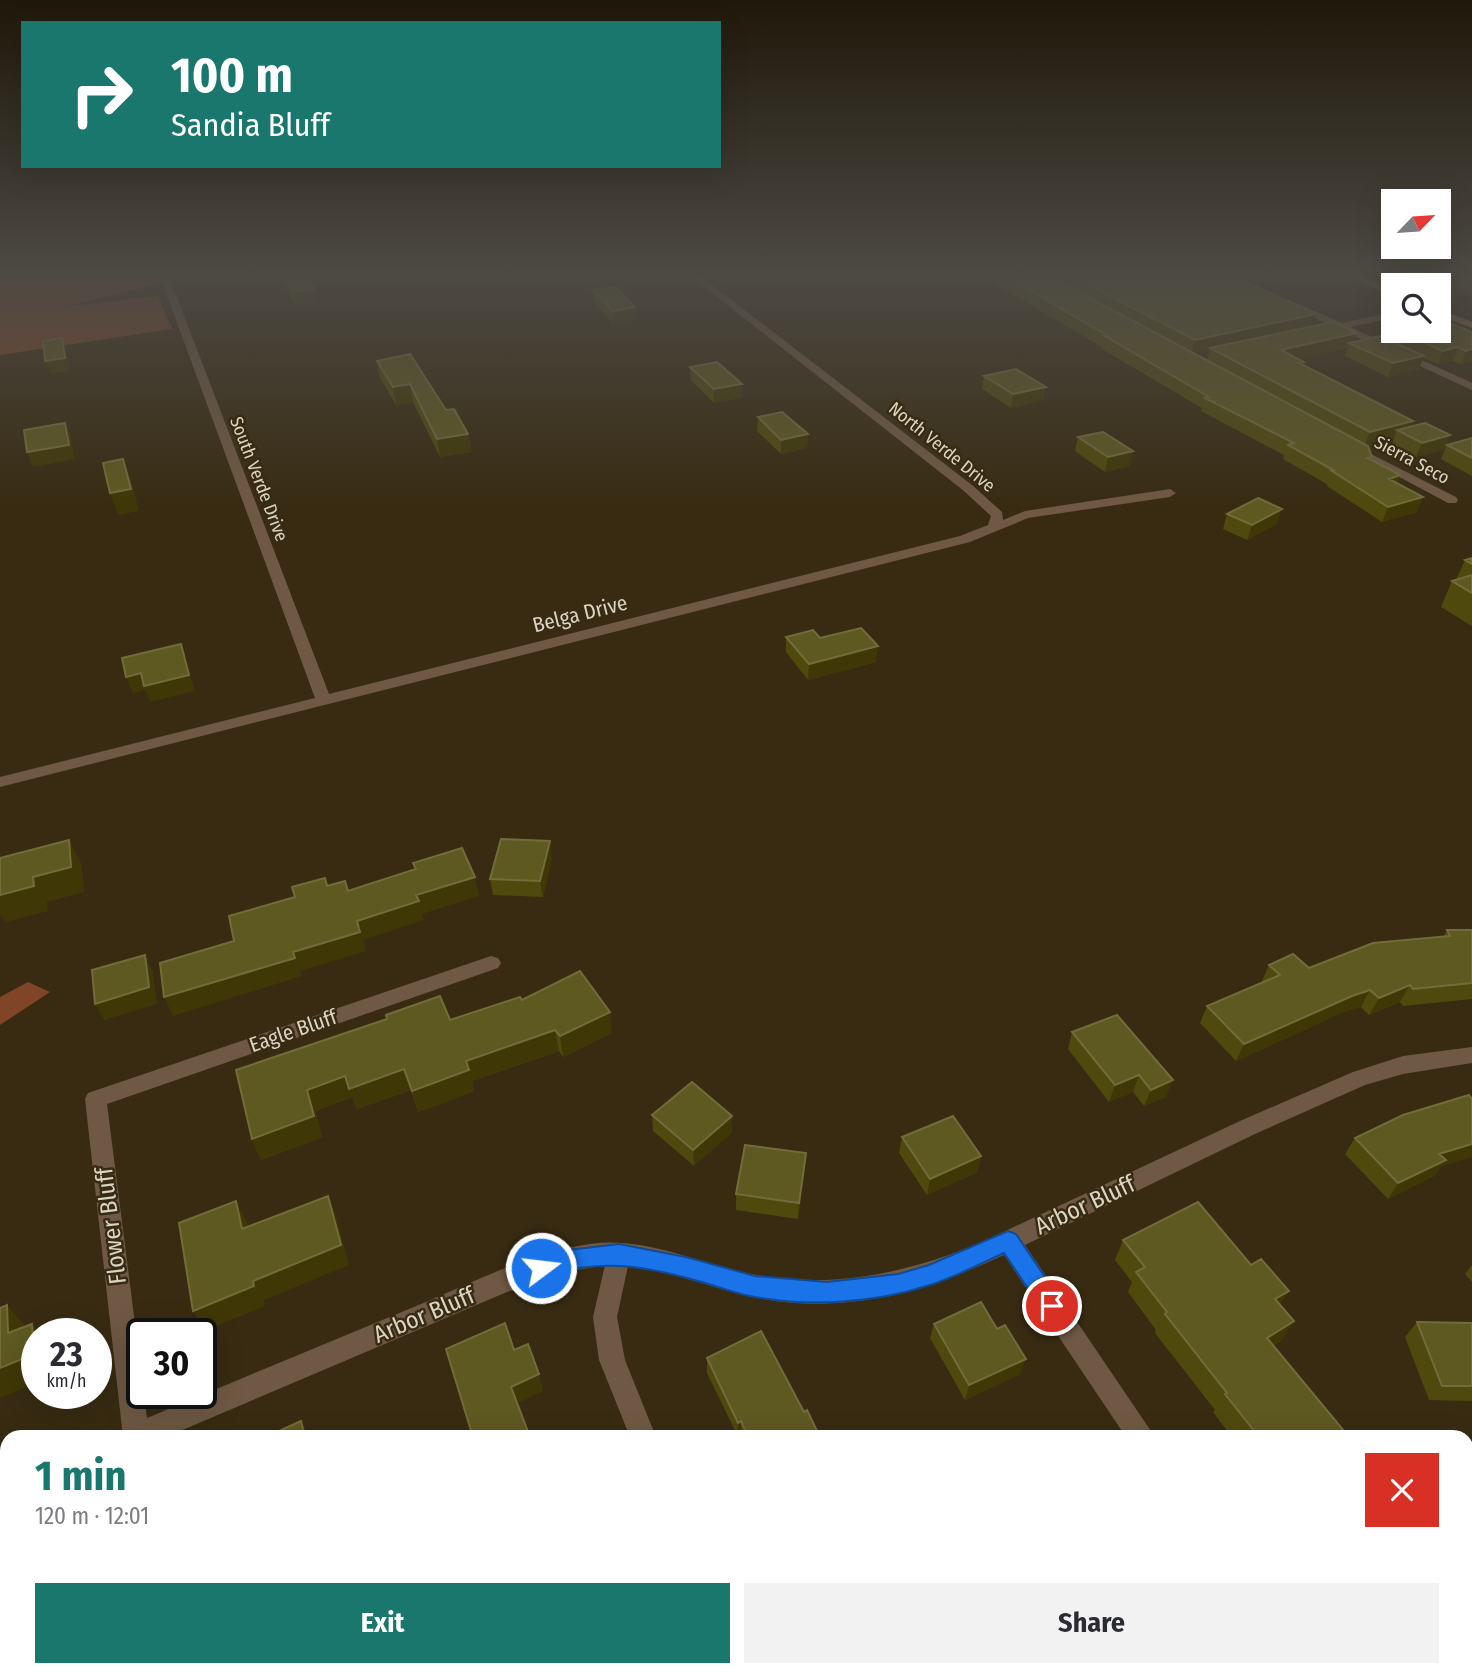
<!DOCTYPE html>
<meta charset="utf-8">
<style>
:root{--surface:#fff;--page:#f2f2f3;--text:#2b2b33;--muted:#7c7c81;--accent:#1a776e}
body{margin:0;font-family:"Fira Sans Condensed",sans-serif;background:var(--page);color:var(--text);height:100vh;display:flex;flex-direction:column;font-size:26px;white-space:nowrap}
*{box-sizing:border-box;margin:0}
p{font-size:23px;color:var(--muted)}
.icon{flex:none;width:38px;height:38px;fill:none;stroke:currentColor;stroke-width:2;stroke-linecap:round;stroke-linejoin:round}
.map{position:relative;flex:1;overflow:hidden}
.sheet{position:absolute;left:0px;top:1430px;width:1474px;height:247px;display:flex;flex-direction:column;background:var(--surface);border-radius:21px 21px 0 0;box-shadow:0 7px 28px #0002}
.sheet>*{flex:none}
.top-card{position:absolute;left:21px;top:21px;width:700px;height:147px;border-radius:0px;box-shadow:0 7px 28px #0002;background:#1a776e;color:#fff;overflow:hidden}
.needle{width:46px;rotate:65deg}
.controls{position:absolute;left:1381px;top:189px;display:grid;gap:14px}
.controls a{display:grid;place-items:center;width:70px;height:70px;border-radius:0px;background:var(--surface);box-shadow:0 7px 28px #0002;font-size:35px}
.speed{position:absolute;left:21px;top:1318px;display:flex;gap:14px;font-size:35px;font-weight:700;text-align:center}
.speed>*{display:grid;place-content:center;width:91px;height:91px;border-radius:50%;background:var(--surface);box-shadow:0 7px 28px #0002;line-height:1}
.speed small{font-size:18px;font-weight:400}
.speed .limit{border:4px solid #111;border-radius:10px;background:#fff;color:#111}
.pin{position:absolute;display:grid;place-items:center;width:60px;height:60px;color:#fff;margin:-30px;border:4px solid #fff;border-radius:50%;box-shadow:0 2px 7px #0007}
.me{position:absolute;width:77px;margin:-38px;rotate:75deg;stroke-linejoin:round;filter:drop-shadow(0 0 5px #0008)}
.turn{display:flex;align-items:center;gap:24px;height:147px;padding:0 35px;font-size:32px}
.turn .icon{width:91px;height:91px;stroke-width:2.5}
.turn b{display:block;font-size:49px;line-height:60px}
.round{display:grid;place-items:center;flex:none;width:74px;height:74px;border-radius:0px;background:var(--page)}
.overview{display:flex;align-items:center;justify-content:space-between;height:119px;padding:0 35px}
h1{font-size:42px;font-weight:700;line-height:52px;color:var(--accent)}
.action{display:flex;gap:14px;margin-top:auto;padding:14px 35px}
.action a{flex:1;height:80px;border-radius:0px;background:var(--accent);color:#fff;font-size:28px;font-weight:700;line-height:80px;text-align:center}
.action a+a{background:var(--page);color:var(--text)}
.map>svg:first-child{display:block}
</style>
<div class="map">
<svg width="1472" height="1675" viewBox="0 0 1472 1675">
<rect width="100%" height="100%" fill="#382b12"/>
<path fill="#804527" d="M0,271H232L179,279L63,307L158,296L172,329L0,355Z
M28,982L50,992L0,1025V997Z"/>
<g fill="none" stroke-linecap="round" stroke-linejoin="round">
<path fill="#6f5944" fill-rule="evenodd" d="M158,271H167L329,694L960,536L988,525L991,516L964,491L684,271H694L972,485L1002,512L1003,520L1025,511L1170,489L1176,493L1170,497L1028,518L970,542L0,787V777L315,698Z
M1296,303L1342,323L1393,312V318L1350,327L1472,383V390L1293,308V304Z
M1351,444L1456,497L1458,500L1456,503H1448L1347,449L1345,447Z
M491,956L498,958L501,963L498,968L107,1104L147,1418C238,1380 329,1342 421,1304C474,1282 531,1252 590,1244C639,1237 687,1258 734,1270C820,1292 901,1276 982,1242L1240,1121L1353,1072L1403,1056L1472,1047V1063L1403,1074L1365,1085L1255,1134L1025,1245L1155,1437H1126L1004,1255C925,1292 841,1316 754,1297C712,1288 671,1271 628,1266L617,1317L625,1360L656,1437H630L599,1360L593,1317L605,1265L560,1273L507,1292L166,1437H123L85,1099L88,1093Z
M149,1670H179L180,1675H150Z
M724,1670H754L756,1675H726Z
M1285,1670H1317L1319,1675H1287Z"/>
<path fill="#947150" fill-rule="evenodd" d="M1338,271H1350L1393,290V296Z
M1438,309L1472,322V328L1438,315Z"/>
</g>
<path fill="#50490e" fill-rule="evenodd" d="M1047,271H1222L1264,291L1312,326L1354,342L1395,343L1400,332H1472V361L1461,364L1453,361L1438,364L1423,358L1419,369L1388,377L1345,356L1348,347L1298,359L1304,362L1303,365L1413,421L1411,427L1450,435L1445,449L1416,457L1392,445L1394,438L1367,446L1372,457L1371,460L1397,483L1417,512L1382,522L1327,486V484L1283,459L1284,455L1201,411L1202,408L1102,349V347L997,285L999,272L1046,275ZM1210,349L1207,360L1193,353Z
M1414,271H1472V295Z
M282,273L314,289L317,302L296,305L285,286Z
M593,290L635,307L636,320L613,323L594,303Z
M377,361L446,410L468,434L471,452L440,457L413,402L396,405L380,378Z
M690,367L742,397L714,403L691,380Z
M984,376L1043,400L1011,408L982,389Z
M758,417L808,434L807,448L781,454L757,431Z
M1078,437L1130,466L1105,472L1075,451Z
M1472,438V476L1441,459L1447,445Z
M1227,514L1277,524L1247,540L1223,529Z
M1472,558V626L1441,607L1452,581L1456,580L1465,560Z
M786,637L820,638L876,662L808,680L786,652Z
M552,858L543,897L493,895L490,879Z
M1447,930H1472V999L1403,1006L1400,1002L1369,1015L1361,1007L1343,1012L1236,1061L1200,1023L1207,1006L1263,982L1262,981L1269,965L1309,968L1443,937Z
M522,1000L612,1033L563,1057L559,1051L472,1081L474,1091L418,1112L411,1090L357,1109L353,1097L315,1111L322,1137L261,1160L252,1139L450,1020Z
M1117,1015L1166,1097L1144,1106L1133,1092L1109,1102L1068,1049L1072,1032Z
M1472,1099V1157L1441,1166L1434,1176L1388,1199L1345,1154L1355,1138Z
M652,1115L732,1132L694,1166L653,1131Z
M902,1137L981,1156L977,1172L927,1195L899,1153Z
M806,1153L798,1219L736,1210V1194Z
M1123,1240L1280,1305L1282,1340L1273,1346L1349,1437H1232L1213,1412L1215,1410L1155,1333L1156,1330L1128,1292L1132,1282L1115,1260Z
M1472,1265V1282L1465,1274Z
M1417,1322L1472,1323V1401L1429,1400L1405,1337Z
M934,1324L1020,1374L965,1400L930,1338Z
M707,1358L804,1412L820,1437H742L741,1435L738,1437L707,1373Z
M1414,1670H1466L1472,1675H1418Z"/>
<path fill="#403707" d="M314,289L317,302L296,305L293,292Z
M635,307L636,320L613,323V311Z
M1316,314L1312,327L1210,348V349L1191,353L1195,340Z
M1357,333L1353,345L1349,343L1348,347L1277,364L1281,350Z
M62,338L67,352L70,371L50,374L45,361Z
M1458,347L1453,361L1438,364L1443,351Z
M1472,349V361L1461,364L1466,351Z
M1424,356L1419,369L1388,377L1393,363Z
M410,384L413,402L396,405L393,387Z
M742,384V397L714,403V389Z
M1046,387L1043,400L1011,408L1013,394Z
M1413,421L1408,435L1397,430L1394,438L1364,446L1370,432Z
M65,423L71,437L75,459L33,467L27,452Z
M468,434L471,452L440,457L437,439Z
M808,434L807,448L781,454V440Z
M1450,435L1445,449L1416,457L1422,443Z
M1133,451L1130,466L1105,472L1108,457Z
M123,459L131,480L139,511L118,515L110,493Z
M1400,475L1395,490L1389,479Z
M1423,497L1417,512L1382,522L1388,507Z
M1282,509L1277,524L1247,540L1252,525Z
M181,644L195,691L150,702L146,690L133,693L126,677Z
M878,646L876,662L808,680L809,664Z
M69,840L82,865L84,892L47,902L48,911L6,922L2,916H0V895L33,877Z
M550,841L552,858L543,897L540,881Z
M475,877L479,896L422,914L424,920L363,940L366,951L300,971L302,976L173,1016L164,997L293,952L357,921L416,895Z
M145,955L153,972L157,1004L104,1020L95,1004Z
M1410,985L1400,1002L1369,1015L1379,998Z
M1370,990L1361,1007L1343,1012L1236,1061L1244,1044L1352,996Z
M610,1012L612,1033L563,1057L560,1036Z
M555,1030L559,1051L472,1081L474,1091L418,1112L412,1091L466,1061Z
M404,1069L411,1090L357,1109L353,1097L315,1111L322,1137L261,1160L252,1139L307,1090L345,1076Z
M1139,1075L1133,1092L1109,1102L1115,1085Z
M1173,1080L1166,1097L1144,1106L1151,1090Z
M732,1116V1132L694,1166L693,1150Z
M1472,1144V1157L1441,1166L1434,1176L1388,1199L1398,1183L1439,1154Z
M806,1153L805,1169L798,1219L799,1203Z
M981,1156L977,1172L927,1195L930,1179Z
M328,1196L336,1216L349,1265L264,1300L265,1306L206,1330L193,1311L253,1281Z
M236,1201L247,1222L253,1250L242,1229Z
M1289,1291L1277,1310L1275,1299Z
M7,1305L26,1327L8,1333Z
M1294,1321L1282,1340L1254,1357L1267,1338Z
M32,1324L40,1334H37V1383L0,1398V1368Z
M1026,1359L1020,1374L965,1400L969,1385Z
M539,1374L543,1391L516,1404L511,1387Z
M301,1421L309,1435L310,1437H305Z
M741,1421V1435L738,1437V1423Z
M945,1670H947L944,1675H935Z"/>
<path fill="#5e5821" stroke="#726c3b" stroke-width="2" d="M297,271H303L314,289L293,292L282,273Z
M1005,271H1039L1368,446L1372,457L1368,458L1400,475L1389,479L1423,497L1388,507L1332,471H1335L1288,445L1294,443L1205,398L1209,397L1105,336H1108L999,272Z
M1062,271H1222L1316,314L1195,340Z
M1447,271H1472V281Z
M615,287L635,307L613,311L593,290Z
M1445,321L1472,332V349L1466,351L1458,347L1443,351L1400,332L1438,331V323Z
M1333,322L1357,333L1281,350L1304,362L1299,363L1413,421L1370,432L1210,348Z
M1380,336L1424,356L1393,363L1349,343Z
M62,338L65,358L45,361L43,341Z
M410,354L446,410L454,409L468,434L437,439L410,384L393,387L377,361Z
M717,362L742,384L714,389L690,367Z
M1016,369L1046,387L1013,394L984,376Z
M782,412L808,434L781,440L758,417Z
M65,423L69,445L27,452L24,430Z
M1425,423L1450,435L1422,443L1397,430Z
M1103,432L1133,451L1108,457L1078,437Z
M1472,438V458L1447,445Z
M123,459L131,489L110,493L103,463Z
M1258,498L1282,509L1252,525L1227,514Z
M1472,558V564L1465,560Z
M1472,575V593L1452,581Z
M861,628L878,646L809,664L786,637L813,630L820,638Z
M181,644L189,675L144,686L141,673L126,677L122,658Z
M501,839L550,841L540,881L490,879Z
M69,840L71,867L33,877L34,886L0,895V858Z
M462,848L475,877L416,895L419,901L357,921L360,932L293,952L295,958L164,997L160,963L234,941L229,916L295,897L292,887L325,878L327,886L345,881L348,891L416,869L413,863Z
M1447,930H1472V983L1413,989L1410,985L1379,998L1370,990L1352,996L1244,1044L1207,1006L1280,975L1269,965L1293,954L1309,968L1373,943L1450,936Z
M145,955L149,987L95,1004L92,970Z
M580,971L610,1012L560,1036L555,1030L466,1061L469,1070L412,1091L404,1069L349,1089L345,1076L307,1090L314,1116L252,1139L236,1070L387,1019L386,1015L440,996L450,1020L520,997L522,1000Z
M1117,1015L1173,1080L1151,1090L1139,1075L1115,1085L1072,1032Z
M692,1082L732,1116L693,1150L652,1115Z
M1469,1095L1472,1099V1144L1439,1154L1446,1160L1398,1183L1355,1138L1403,1115Z
M953,1116L981,1156L930,1179L902,1137Z
M745,1145L806,1153L799,1203L736,1194Z
M328,1196L341,1245L253,1281L254,1286L193,1311L179,1223L236,1201L242,1229Z
M1198,1202L1251,1265L1261,1259L1289,1291L1275,1299L1294,1321L1267,1338L1349,1437H1259L1225,1394L1227,1393L1165,1314L1167,1312L1136,1272L1145,1267L1123,1240Z
M981,1302L997,1329L1005,1325L1026,1359L969,1385L934,1324Z
M7,1305L8,1333L32,1324L34,1354L0,1368V1308Z
M1417,1322L1472,1323V1386H1442Z
M505,1323L514,1350L528,1344L539,1374L511,1387L530,1437H473L446,1349Z
M761,1331L804,1412L807,1410L820,1437H748L741,1421L738,1423L707,1358Z
M301,1421L305,1437H266Z
M1466,1538L1472,1545V1675H1448L1444,1670H1466Z
M539,1670H637L639,1675H541Z
M851,1670H945L935,1675H854Z
M1209,1670H1234L1238,1675H1201Z"/>
<linearGradient id="sky" x2="0" y2="1"><stop stop-color="#1f180a"/><stop offset="0.54" stop-color="#4d4a44"/><stop offset="1" stop-color="#4d4a44" stop-opacity="0"/></linearGradient>
<rect width="1472" height="506" fill="url(#sky)"/>
<path fill="#1a73e8" stroke="#114b97" stroke-width="2" d="M1008,1231L1016,1234L1060,1299L1064,1306L1060,1314L1052,1317L1045,1314L1004,1253C980,1264 955,1277 930,1285C875,1303 812,1307 755,1297C736,1294 717,1286 698,1281C643,1265 596,1258 541,1278L533,1275L530,1268L533,1261L560,1251L619,1244L686,1257L755,1276L827,1282L898,1274L929,1265Z"/>
<g text-anchor="middle" stroke-width="5" stroke-linejoin="round" paint-order="stroke">
<g font-size="18" fill="#dbd4c5" stroke="#382b12">
<text transform="translate(942 447) rotate(39)" y="6">North Verde Drive</text>
<text transform="translate(1412 460) rotate(28)" y="6">Sierra Seco</text>
<text transform="translate(259 479) rotate(69)" y="6">South Verde Drive</text>
</g>
<g font-size="21" fill="#dbd4c5" stroke="#382b12">
<text transform="translate(580 614) rotate(-14)" y="7">Belga Drive</text>
<text transform="translate(293 1031) rotate(-19)" y="7">Eagle Bluff</text>
</g>
<g font-size="24" fill="#dbd4c5" stroke="#382b12">
<text transform="translate(1085 1205) rotate(-25)" y="8">Arbor Bluff</text>
<text transform="translate(111 1226) rotate(-97)" y="8">Flower Bluff</text>
<text transform="translate(424 1315) rotate(-23)" y="8">Arbor Bluff</text>
</g>
</g>
</svg>
<div class="controls">
<a><svg class="needle" viewBox="-14 -14 28 28"><path d="M0-13l5 13h-10z" fill="#e53935"/><path d="M0 13l5-13h-10z" fill="#7c7c81"/></svg></a>
<a><svg class="icon" aria-label="search" viewBox="0 0 24 24"><circle cx="10" cy="10" r="6"/><path d="M15 15l6 6"/></svg></a>
</div>
<div class="speed"><div>23<small>km/h</small></div><div class="limit">30</div></div>
<div class="pin" style="left:1052px;top:1306px;background:#d93025"><svg class="icon" aria-label="arrive" viewBox="0 0 24 24"><path d="M6 21V4h12l-3 4 3 4H6"/></svg></div>
<svg class="me" style="left:541px;top:1268px" viewBox="-20 -20 40 40"><circle r="17" fill="#1a73e8" stroke="#fff" stroke-width="3"/><path d="M0-11L8 9 0 5-8 9z" fill="#fff"/></svg>
<div class="top-card">
<div class="turn"><svg class="icon" aria-label="right" viewBox="0 0 24 24"><path d="M7 20v-9h11M14 6l5 5-5 5"/></svg><div><b>100 m</b>Sandia Bluff</div></div>
</div>
<section class="sheet">
<div class="overview"><div><h1>1 min</h1><p>120 m · 12:01</p></div><a class="round" style="background:#d93025;color:#fff"><svg class="icon" aria-label="close" viewBox="0 0 24 24"><path d="M6 6l12 12M18 6L6 18"/></svg></a></div>
<div class="action"><a>Exit</a><a>Share</a></div>
</section>
</div>
